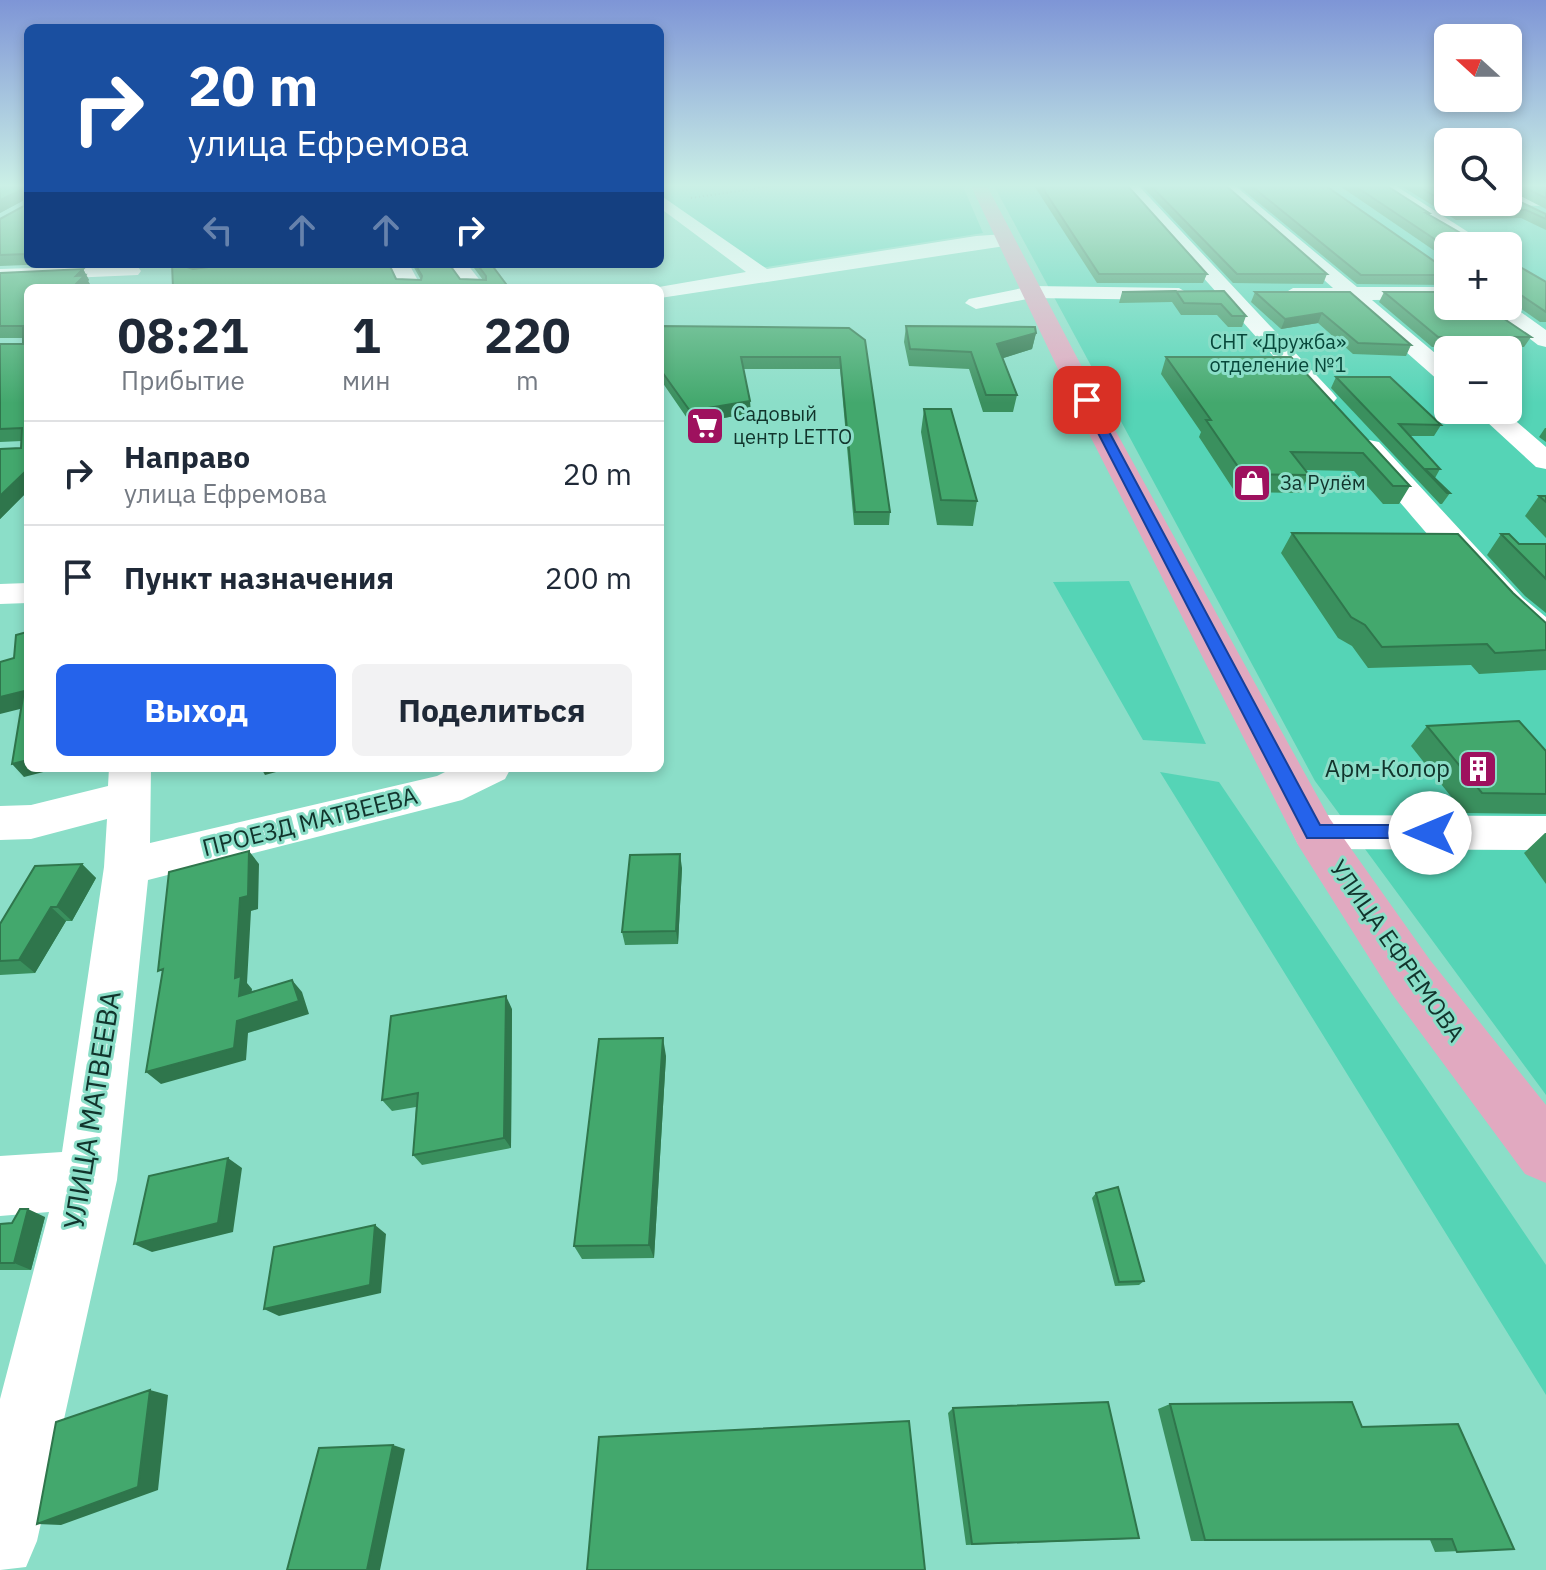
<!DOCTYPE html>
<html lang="ru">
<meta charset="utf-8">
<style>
:root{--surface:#fff;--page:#f2f2f3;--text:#1f2937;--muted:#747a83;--line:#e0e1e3;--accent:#2563eb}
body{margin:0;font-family:"IBM Plex Sans",sans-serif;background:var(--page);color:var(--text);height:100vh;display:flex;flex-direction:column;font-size:30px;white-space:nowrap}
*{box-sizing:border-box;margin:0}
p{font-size:26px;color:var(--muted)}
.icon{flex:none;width:44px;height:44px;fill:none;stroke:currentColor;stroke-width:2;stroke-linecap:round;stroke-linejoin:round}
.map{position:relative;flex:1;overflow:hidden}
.sheet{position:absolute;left:24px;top:284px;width:640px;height:488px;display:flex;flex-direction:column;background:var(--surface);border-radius:12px;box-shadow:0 4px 12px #0003}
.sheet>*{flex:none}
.hud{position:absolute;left:24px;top:24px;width:640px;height:244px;border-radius:12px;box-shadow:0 4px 12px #0003;background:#1a4fa0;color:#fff;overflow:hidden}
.needle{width:52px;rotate:291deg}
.buttons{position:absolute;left:1434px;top:24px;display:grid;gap:16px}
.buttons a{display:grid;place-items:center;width:88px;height:88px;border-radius:12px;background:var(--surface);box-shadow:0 4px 12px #0003;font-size:40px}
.pin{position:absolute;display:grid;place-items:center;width:68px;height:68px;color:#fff;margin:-34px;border-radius:16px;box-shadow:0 4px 12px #0006}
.me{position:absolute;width:88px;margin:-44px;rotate:270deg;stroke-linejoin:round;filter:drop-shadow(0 0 6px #0008)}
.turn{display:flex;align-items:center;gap:28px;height:168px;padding:0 32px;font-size:36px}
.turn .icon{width:104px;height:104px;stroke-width:2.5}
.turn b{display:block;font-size:56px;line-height:68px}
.lanes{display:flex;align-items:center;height:76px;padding:0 32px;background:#0003;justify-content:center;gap:40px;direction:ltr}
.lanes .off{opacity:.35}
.eta{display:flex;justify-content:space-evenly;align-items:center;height:136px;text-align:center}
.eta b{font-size:48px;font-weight:700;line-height:56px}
.cta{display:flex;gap:16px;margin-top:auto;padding:16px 32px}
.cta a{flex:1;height:92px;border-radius:12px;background:var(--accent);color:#fff;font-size:32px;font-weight:700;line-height:92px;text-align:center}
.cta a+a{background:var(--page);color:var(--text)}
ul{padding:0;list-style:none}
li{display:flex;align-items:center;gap:24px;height:104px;padding:0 32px;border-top:2px solid var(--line)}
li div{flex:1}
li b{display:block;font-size:30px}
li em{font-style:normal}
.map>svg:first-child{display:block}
</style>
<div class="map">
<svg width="1546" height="1570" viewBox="0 0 1546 1570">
<rect width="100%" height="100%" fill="#8bdec8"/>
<path fill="#55d4b6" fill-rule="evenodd" d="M660,184H962L983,233L761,268L660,195Z
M993,184H1448V202H1508V184H1546V1095L1315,781ZM1448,246H1508V306H1448ZM1448,350H1508V410H1448Z
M1129,581L1206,744L1143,740L1053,582Z
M1160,772L1219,782L1546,1265V1395Z"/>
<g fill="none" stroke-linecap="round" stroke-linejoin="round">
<path stroke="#4a8375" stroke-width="2" stroke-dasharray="1 3" stroke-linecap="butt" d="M691,198L787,184"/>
<path fill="#fff" fill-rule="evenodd" d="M1120,184H1137L1333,393L1337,398L1333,403H1315Z
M1216,184H1233L1357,287H1448V299L1372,300L1448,364V383L1439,381L1347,300L1286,298L1283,294L1293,288H1333Z
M1374,184H1393L1490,246H1468Z
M660,195L767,269L976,236L1005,234L1014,240L1005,246L660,298V288H653L746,272L660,208Z
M1508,196H1546V206L1502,205L1500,202H1508Z
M187,264H255L245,270L198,277L191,275Z
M389,264H409L422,288H402Z
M447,264H467L486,288H465Z
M131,265L138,267L141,271L138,275L0,281V269Z
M1032,286L1179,288L1189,294L1179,300L1032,298L976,309L965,303L969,299Z
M1508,303L1546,330V347L1538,345L1487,306H1508Z
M1474,410H1503L1546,447V469L1536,467Z
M1369,440L1379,442L1523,598L1546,617V647C1508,637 1392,491 1359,454L1355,448L1359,442Z
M28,583V603L0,604V584Z
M109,768H151L150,843L437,776L453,768H511L505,779L462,800L148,880L117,1180L37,1541L26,1567L0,1570V1399L49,1212L0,1216V1156L62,1152L104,867L107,819L31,839L0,840V806L31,805L108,786Z
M1314,815L1546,816V850L1314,849L1298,844L1292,832L1298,820Z"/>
<path fill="#e1a9c0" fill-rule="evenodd" d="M970,184H986L1114,428L1330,819L1430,960L1546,1105V1183L1525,1174L1392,994L1298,845L1086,428Z"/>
</g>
<path fill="#3a905e" d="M0,184H28V264H53L0,266V219L24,206V200L0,213Z
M1033,184H1126L1207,274L1203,283H1097Z
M1140,184H1224L1327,274L1323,284L1233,283Z
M1236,184H1323L1444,268L1448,269V285L1357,284Z
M1337,184H1384L1429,213V214L1448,246V260Z
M1398,184H1448L1546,214V230L1521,218L1456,220Z
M1508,184H1546V209L1509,190L1508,193Z
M1508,260L1546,282V322H1540L1510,301H1508Z
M172,264H185L186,267L193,269L421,280L412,264H449L460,279L483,280L471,264H491L509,288H173Z
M83,269L89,280L88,281L91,286L89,288H28V491L0,519V449L21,448L22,441L0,442V344H23V338H0V273Z
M1224,291L1246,316L1242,327H1228L1217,315H1181L1172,302L1119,303L1122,292Z
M1255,292H1350L1411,345L1406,356L1353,354L1318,323L1281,329L1251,302Z
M1384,292L1508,312L1504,319L1531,337L1524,347H1432L1379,302Z
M660,326L849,328L890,512L889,525H854L840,369H743L751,413L691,424L660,379Z
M906,326L1036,333L1032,349L1003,358L1017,395L1013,412H983L969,369L909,366L904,342Z
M1166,357H1291L1410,486L1399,504H1383L1354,471L1305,470L1309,475L1300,493L1235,492L1199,437L1201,432L1161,374Z
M1336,377L1441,425L1434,436H1409L1440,469L1435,478L1450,493L1442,504H1440L1331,388Z
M924,409L977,501L973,526L937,525L921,432Z
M1545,428H1546V442L1539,437Z
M1539,496H1546V538L1525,516Z
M1292,533L1513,593L1546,623V670L1479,674L1471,665L1368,668L1352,646L1338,638L1281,553Z
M1501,534L1519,544H1546V613L1525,596L1487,555Z
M1427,726L1546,751V814L1464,813L1411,746Z
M1545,833H1546V884L1524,853Z
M82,864L96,878L72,921H66L35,973L0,975V924Z
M682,868L678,944L625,945L622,932Z
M512,1009L511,1148L422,1165L413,1155L416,1107L392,1111L382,1100Z
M666,1056L654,1258L582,1259L574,1246Z
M1096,1193L1144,1281L1139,1285L1115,1286L1092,1198Z
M45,1217L31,1270H0V1224L12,1223Z
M1170,1404L1514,1549L1435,1552L1430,1540L1191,1541L1158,1409Z
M953,1408L1127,1539L966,1545L948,1413Z"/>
<path fill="#2f764c" d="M23,189L28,198L0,213V200Z
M83,269L89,280L88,281L91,286L89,288H72L76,276Z
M1515,291L1510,301H1508V292Z
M1322,313L1318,323L1281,329L1285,319Z
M1036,333L1032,349L994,361L997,344Z
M750,401L751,413L691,424L690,411Z
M28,469V491L0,519V496Z
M24,691L28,707L0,714V697Z
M28,760V768H55V769L24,777L12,764Z
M261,768H291L265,775Z
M249,851L259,864L258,909L251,911L247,983L252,989L250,1008L239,996L235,978L240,898Z
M680,854L682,868L678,944L676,931Z
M82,864L96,878L72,921L57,907Z
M51,907L66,921L35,973L19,960Z
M292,980L302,992L309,1014L248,1033L246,1060L161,1084L146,1072L237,1021Z
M506,996L512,1009L511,1148L504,1138Z
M663,1038L666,1056L654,1258L649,1245Z
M228,1158L242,1168L233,1232L152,1252L134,1244Z
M28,1209L45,1217L31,1270L14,1263Z
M375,1225L386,1234L381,1293L279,1316L264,1309Z
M150,1390L168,1395L158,1490L61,1525L37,1524Z
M393,1445L405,1449L380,1570H367Z"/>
<path fill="#43a86d" stroke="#2f764c" stroke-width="2" d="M0,184H28V254L0,255V219L24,206L23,189L0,200Z
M1040,184H1126L1207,274H1099Z
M1149,184H1224L1327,274H1237Z
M1249,184H1323L1444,268L1448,269V275H1361Z
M1352,184H1384L1429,213H1426L1483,246H1448V248Z
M1415,184H1448V202H1508V196L1546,214V219L1526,210L1460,212Z
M1517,184H1546V198Z
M1508,260L1546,282V312L1515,291L1508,292Z
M172,264H183L184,266L193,269L232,264H389L396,279L421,280L422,276L415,264H449L460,279L486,280V276L477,264H491L509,288H173Z
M83,269L76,276L85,275L72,288H28V469L0,496V449L21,448L22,428L0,429V344H23V326H0V273Z
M1176,291L1122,292L1224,291L1246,316H1232L1221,304L1184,303Z
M1255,292H1350L1411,345L1358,343L1322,313L1285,319Z
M1384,292H1448V306H1501L1508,312H1494L1531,337H1438Z
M660,326L849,328L865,340L890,512H855L840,357H741L750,401L690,411L660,369Z
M906,326L1035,327L1036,333L997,344L1017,395H986L971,352L910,349Z
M1166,357H1291L1410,486H1393L1363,453L1291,452L1309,475L1243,474L1206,420H1211Z
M1336,377H1390L1441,425L1399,424L1440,469H1425L1450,493H1447Z
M924,409H951L977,501L941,500Z
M1539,496H1546V502Z
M1292,533L1458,534L1513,593L1546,623V650L1495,653L1487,644L1382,647L1365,625L1351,617Z
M1501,534H1509L1519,544H1546V579Z
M27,539H28V760L12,764L24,691L0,697V662L14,658L16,635L27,632Z
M1519,721L1546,751V794L1482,793L1427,726Z
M249,851L248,896L240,898L235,978L241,976L239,996L292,980L299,1001L237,1021L234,1048L146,1072L163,969L158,971L169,872Z
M680,854L676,931L622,932L630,855Z
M82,864L57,907H51L19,960L0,961V924L35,866Z
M506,996L504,1138L413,1155L418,1093L382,1100L391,1016Z
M663,1038L649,1245L574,1246L599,1039Z
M228,1158L218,1223L134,1244L149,1176Z
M1118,1187L1144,1281L1119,1282L1096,1193Z
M20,1209H28L14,1263H0V1224L12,1223Z
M375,1225L370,1285L264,1309L274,1247Z
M150,1390L138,1487L37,1524L56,1422Z
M1108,1402L1139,1538L972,1544L953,1408Z
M1352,1402L1362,1427L1458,1424L1514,1549L1457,1552L1452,1539L1205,1540L1170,1404Z
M909,1421L925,1570H587L599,1437Z
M393,1445L367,1570H287L319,1448Z"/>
<linearGradient id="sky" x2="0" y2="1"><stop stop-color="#7e95d6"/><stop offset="0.46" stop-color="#cbf0e6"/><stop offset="1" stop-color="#cbf0e6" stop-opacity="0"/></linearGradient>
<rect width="1546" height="403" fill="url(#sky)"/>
<path fill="#2563eb" stroke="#184099" stroke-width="2" d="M1083,398L1092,400L1320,825H1430L1437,827L1440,833L1437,838H1307L1081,400Z"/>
<defs>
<g id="supermarket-square" transform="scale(2)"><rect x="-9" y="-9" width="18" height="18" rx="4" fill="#9e115e" stroke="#8bdec8"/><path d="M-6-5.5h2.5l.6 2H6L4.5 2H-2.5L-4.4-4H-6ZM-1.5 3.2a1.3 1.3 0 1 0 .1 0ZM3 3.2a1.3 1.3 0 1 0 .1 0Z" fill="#fff"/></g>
<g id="shop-square" transform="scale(2)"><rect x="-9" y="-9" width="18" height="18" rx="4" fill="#9e115e" stroke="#8bdec8"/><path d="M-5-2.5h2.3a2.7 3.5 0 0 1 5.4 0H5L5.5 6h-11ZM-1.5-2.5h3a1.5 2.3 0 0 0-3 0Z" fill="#fff"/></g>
<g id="building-square" transform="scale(2)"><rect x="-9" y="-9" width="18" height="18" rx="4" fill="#9e115e" stroke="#8bdec8"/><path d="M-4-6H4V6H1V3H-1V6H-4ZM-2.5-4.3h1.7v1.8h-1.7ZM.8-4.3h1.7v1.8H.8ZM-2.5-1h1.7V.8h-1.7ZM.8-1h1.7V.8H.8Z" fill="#fff"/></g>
</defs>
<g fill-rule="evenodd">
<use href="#supermarket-square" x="705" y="426"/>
<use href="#shop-square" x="1252" y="483"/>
<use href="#building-square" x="1478" y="769"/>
</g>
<g text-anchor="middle" stroke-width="6" stroke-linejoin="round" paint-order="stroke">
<g font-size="20" fill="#07473a" stroke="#8bdec8">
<text x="1278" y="349">СНТ «Дружба»<tspan x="1278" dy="23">отделение №1</tspan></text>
</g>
<g font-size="20" fill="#11342c" stroke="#8bdec8" text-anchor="start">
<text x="733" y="421">Садовый<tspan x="733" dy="23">центр LETTO</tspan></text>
<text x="1280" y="490">За Рулём</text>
</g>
<g font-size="24" fill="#11342c" stroke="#8bdec8" text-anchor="end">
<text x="1450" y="777">Арм-Колор</text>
</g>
<g font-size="24" fill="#11342c" stroke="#8bdec8">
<text transform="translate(310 822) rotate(-14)" y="8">ПРОЕЗД МАТВЕЕВА</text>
<text transform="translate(1397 951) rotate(55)" y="8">УЛИЦА ЕФРЕМОВА</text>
</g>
<g font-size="28" fill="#11342c" stroke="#8bdec8">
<text transform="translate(92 1110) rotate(-81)" y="10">УЛИЦА МАТВЕЕВА</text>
</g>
</g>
</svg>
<div class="buttons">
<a><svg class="needle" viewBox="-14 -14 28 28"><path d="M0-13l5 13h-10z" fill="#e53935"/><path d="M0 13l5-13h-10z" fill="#747a83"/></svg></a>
<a><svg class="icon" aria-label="search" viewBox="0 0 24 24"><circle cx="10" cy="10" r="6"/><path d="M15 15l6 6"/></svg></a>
<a>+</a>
<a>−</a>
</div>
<div class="pin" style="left:1087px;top:400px;background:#d93025"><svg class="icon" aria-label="arrive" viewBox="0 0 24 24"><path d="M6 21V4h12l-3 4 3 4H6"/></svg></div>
<svg class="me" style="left:1430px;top:833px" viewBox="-20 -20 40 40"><circle r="19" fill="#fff"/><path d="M0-13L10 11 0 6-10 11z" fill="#2563eb"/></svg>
<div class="hud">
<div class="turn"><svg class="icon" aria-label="right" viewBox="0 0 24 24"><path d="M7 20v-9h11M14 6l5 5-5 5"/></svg><div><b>20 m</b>улица Ефремова</div></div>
<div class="lanes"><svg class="icon off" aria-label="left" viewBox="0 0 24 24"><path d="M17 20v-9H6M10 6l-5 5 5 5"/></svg><svg class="icon off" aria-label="ahead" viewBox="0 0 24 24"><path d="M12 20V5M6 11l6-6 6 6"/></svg><svg class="icon off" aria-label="ahead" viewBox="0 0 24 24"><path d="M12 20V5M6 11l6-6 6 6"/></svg><svg class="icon" aria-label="right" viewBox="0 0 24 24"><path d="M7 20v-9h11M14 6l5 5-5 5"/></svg></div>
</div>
<section class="sheet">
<div class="eta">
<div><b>08:21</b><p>Прибытие</p></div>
<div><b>1</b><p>мин</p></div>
<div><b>220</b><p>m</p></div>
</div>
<ul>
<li><svg class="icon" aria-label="right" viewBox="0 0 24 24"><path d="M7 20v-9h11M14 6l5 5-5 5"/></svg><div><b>Направо</b><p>улица Ефремова</p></div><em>20 m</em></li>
<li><svg class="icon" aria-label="arrive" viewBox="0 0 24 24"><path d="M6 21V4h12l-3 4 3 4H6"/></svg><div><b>Пункт назначения</b></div><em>200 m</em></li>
</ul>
<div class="cta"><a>Выход</a><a>Поделиться</a></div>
</section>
</div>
